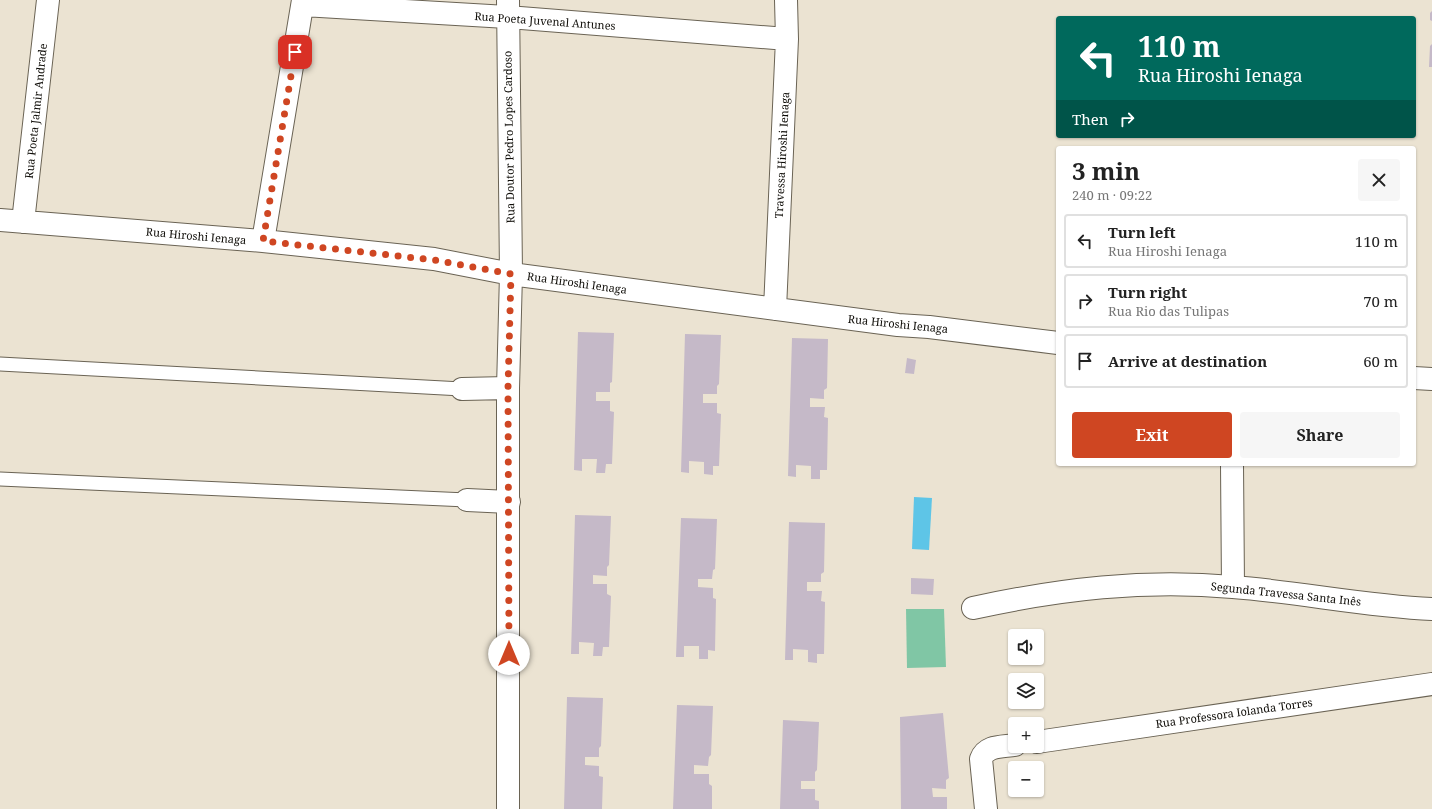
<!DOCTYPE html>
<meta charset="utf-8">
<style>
:root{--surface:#fff;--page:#f6f6f6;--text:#222;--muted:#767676;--line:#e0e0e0;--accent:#cf4622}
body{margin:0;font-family:"Noto Serif",serif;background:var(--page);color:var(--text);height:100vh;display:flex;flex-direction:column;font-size:15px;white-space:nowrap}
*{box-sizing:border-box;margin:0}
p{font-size:13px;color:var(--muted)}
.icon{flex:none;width:22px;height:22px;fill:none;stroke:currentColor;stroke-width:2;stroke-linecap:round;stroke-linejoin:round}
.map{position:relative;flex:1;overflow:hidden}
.details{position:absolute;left:1056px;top:146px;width:360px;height:320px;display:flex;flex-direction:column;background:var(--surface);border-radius:4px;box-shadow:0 1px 3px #0004}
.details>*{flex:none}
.hud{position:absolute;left:1056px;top:16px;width:360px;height:122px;border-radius:4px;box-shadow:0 1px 3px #0004;background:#00695c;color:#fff;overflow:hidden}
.controls{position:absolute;left:1008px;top:629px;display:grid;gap:8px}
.controls a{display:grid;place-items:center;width:36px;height:36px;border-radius:4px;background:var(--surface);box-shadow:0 1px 3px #0004;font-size:20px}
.pin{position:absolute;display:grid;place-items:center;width:34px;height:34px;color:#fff;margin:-17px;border-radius:8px;box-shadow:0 2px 6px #0006}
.me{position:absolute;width:44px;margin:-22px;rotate:0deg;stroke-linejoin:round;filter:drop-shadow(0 0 3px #0008)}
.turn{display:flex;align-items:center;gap:14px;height:84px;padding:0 16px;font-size:18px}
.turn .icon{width:52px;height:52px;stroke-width:2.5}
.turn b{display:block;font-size:28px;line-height:34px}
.then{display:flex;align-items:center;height:38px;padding:0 16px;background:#0003;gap:8px;font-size:15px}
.round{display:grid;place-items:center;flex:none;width:42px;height:42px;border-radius:4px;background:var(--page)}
.overview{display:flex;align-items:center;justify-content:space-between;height:68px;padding:0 16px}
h1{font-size:24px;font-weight:700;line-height:30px}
.cta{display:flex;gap:8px;margin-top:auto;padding:8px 16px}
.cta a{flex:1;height:46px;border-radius:4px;background:var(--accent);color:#fff;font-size:16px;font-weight:700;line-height:46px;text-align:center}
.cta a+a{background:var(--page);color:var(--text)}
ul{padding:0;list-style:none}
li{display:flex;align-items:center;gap:12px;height:54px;margin:0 8px 6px;padding:0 8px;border:2px solid var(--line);border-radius:4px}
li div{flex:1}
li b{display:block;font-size:15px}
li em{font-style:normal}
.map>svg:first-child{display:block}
</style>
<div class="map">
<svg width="1432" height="809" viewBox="0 0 1432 809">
<rect width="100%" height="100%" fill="#ebe3d2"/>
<path fill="#80c6a5" d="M906,609H944L946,667L907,668Z"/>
<path fill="#5ec5e7" d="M914,497L932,498L929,550L912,549Z"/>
<path fill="#c5b9c8" d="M1432,11V21L1430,20V13Z
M1432,44V67H1429L1430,46Z
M578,332L614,333L612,382L610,383V392H596V401H610V411L614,412L612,464H606L605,473H596L597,459H582V471L574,470Z
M685,334L721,335L719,384L717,386V394H703V403H717V413L721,414L719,466H713V475L704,474V462L689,461V473L681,472Z
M792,338L828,339L827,388L824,390V399L810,398V407H825L824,417L828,418L827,470H820V479H811V466L796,465V477L788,476Z
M907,358L916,360L914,374L905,373Z
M575,515L611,516L609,565L607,567V576L593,575V584H607V594L611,596L609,647H603L602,656H593L594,643L579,642V654H571Z
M681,518L717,519L715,569L713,570L712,579H698V587L713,588V598L716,599L715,651L708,650V659H699V646H684V657H676Z
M789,522L825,523L824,572L821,574V582H807V591H822L821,601L825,602L824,654H817V663L808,662V650L793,649V660H785Z
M911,578L934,579L933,595L911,594Z
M567,697L603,698L601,746L599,748V757H585V765L599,766V776L603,777L602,809H564Z
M677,705L713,706L711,755L709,757L708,766L694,765V774H709V784L712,786V809H673Z
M943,713L949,778L946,780V789L932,788L933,797H947V809H901L900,717Z
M783,720L819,722L817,770L815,772V781H801V789H815V800L819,801V809H780Z"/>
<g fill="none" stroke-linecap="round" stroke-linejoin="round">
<g stroke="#6a6354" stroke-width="15">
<path id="lane" d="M0,364L462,389
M0,479L467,500"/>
</g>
<g stroke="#6a6354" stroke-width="24">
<path id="street" d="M508,0L511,274L508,388V809
M303,5L507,17L787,39
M0,220L263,241L434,259L511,274L898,325L929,327L1058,343
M23,222L48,0
M263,241L303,0
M775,309L787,39L786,0
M1414,378L1432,379
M462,389L508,388
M1232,464L1233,587
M467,500L509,502
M973,608C1060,589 1144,579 1233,587C1299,592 1365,606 1432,609
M1037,742L1432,684
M986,809L981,759C986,745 1002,747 1015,745"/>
</g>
<use href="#lane" stroke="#fff" stroke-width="13"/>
<use href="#street" stroke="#fff" stroke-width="22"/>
</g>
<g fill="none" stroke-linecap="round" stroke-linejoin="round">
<path stroke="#cf4622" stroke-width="7" stroke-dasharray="0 12.6" d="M295,52L263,241L434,260L511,274L508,388L509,654"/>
</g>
<g text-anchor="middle" stroke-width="4" stroke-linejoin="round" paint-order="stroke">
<g font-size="11" fill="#0e0c07" stroke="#fff">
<text transform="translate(545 21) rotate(4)" y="4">Rua Poeta Juvenal Antunes</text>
<text transform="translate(36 111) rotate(-84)" y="4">Rua Poeta Jalmir Andrade</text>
<text transform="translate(509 137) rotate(-91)" y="4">Rua Doutor Pedro Lopes Cardoso</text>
<text transform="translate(782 155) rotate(-87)" y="4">Travessa Hiroshi Ienaga</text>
<text transform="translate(196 236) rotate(5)" y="4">Rua Hiroshi Ienaga</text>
<text transform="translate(577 283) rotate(8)" y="4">Rua Hiroshi Ienaga</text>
<text transform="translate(898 324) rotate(6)" y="4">Rua Hiroshi Ienaga</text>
<text transform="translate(1286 594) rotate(6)" y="4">Segunda Travessa Santa Inês</text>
<text transform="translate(1234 713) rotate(-8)" y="4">Rua Professora Iolanda Torres</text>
</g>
</g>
</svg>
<div class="controls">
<a><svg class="icon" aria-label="sound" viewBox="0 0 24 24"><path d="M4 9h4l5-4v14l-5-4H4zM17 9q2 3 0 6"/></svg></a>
<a><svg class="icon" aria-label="layers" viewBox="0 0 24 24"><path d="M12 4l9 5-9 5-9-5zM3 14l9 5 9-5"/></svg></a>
<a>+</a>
<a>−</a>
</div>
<div class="pin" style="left:295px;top:52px;background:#d93025"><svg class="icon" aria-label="arrive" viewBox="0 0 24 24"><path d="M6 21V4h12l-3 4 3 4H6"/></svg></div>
<svg class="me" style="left:509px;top:654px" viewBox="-20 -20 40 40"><circle r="19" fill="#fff"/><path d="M0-13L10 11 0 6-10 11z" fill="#cf4622"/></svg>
<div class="hud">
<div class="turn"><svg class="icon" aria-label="left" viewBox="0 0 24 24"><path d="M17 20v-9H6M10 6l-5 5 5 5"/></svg><div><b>110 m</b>Rua Hiroshi Ienaga</div></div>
<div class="then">Then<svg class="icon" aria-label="right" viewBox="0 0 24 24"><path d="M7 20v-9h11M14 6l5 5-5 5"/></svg></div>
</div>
<section class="details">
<div class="overview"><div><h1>3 min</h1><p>240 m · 09:22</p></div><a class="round"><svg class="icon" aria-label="close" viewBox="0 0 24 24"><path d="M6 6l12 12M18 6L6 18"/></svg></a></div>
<ul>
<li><svg class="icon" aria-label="left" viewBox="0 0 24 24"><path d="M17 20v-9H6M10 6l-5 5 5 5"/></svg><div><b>Turn left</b><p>Rua Hiroshi Ienaga</p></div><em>110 m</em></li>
<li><svg class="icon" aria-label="right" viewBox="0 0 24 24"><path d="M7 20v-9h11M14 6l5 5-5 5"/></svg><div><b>Turn right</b><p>Rua Rio das Tulipas</p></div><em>70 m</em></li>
<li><svg class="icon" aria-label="arrive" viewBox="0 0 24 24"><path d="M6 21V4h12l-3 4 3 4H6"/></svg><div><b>Arrive at destination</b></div><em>60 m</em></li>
</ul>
<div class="cta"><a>Exit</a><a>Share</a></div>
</section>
</div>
